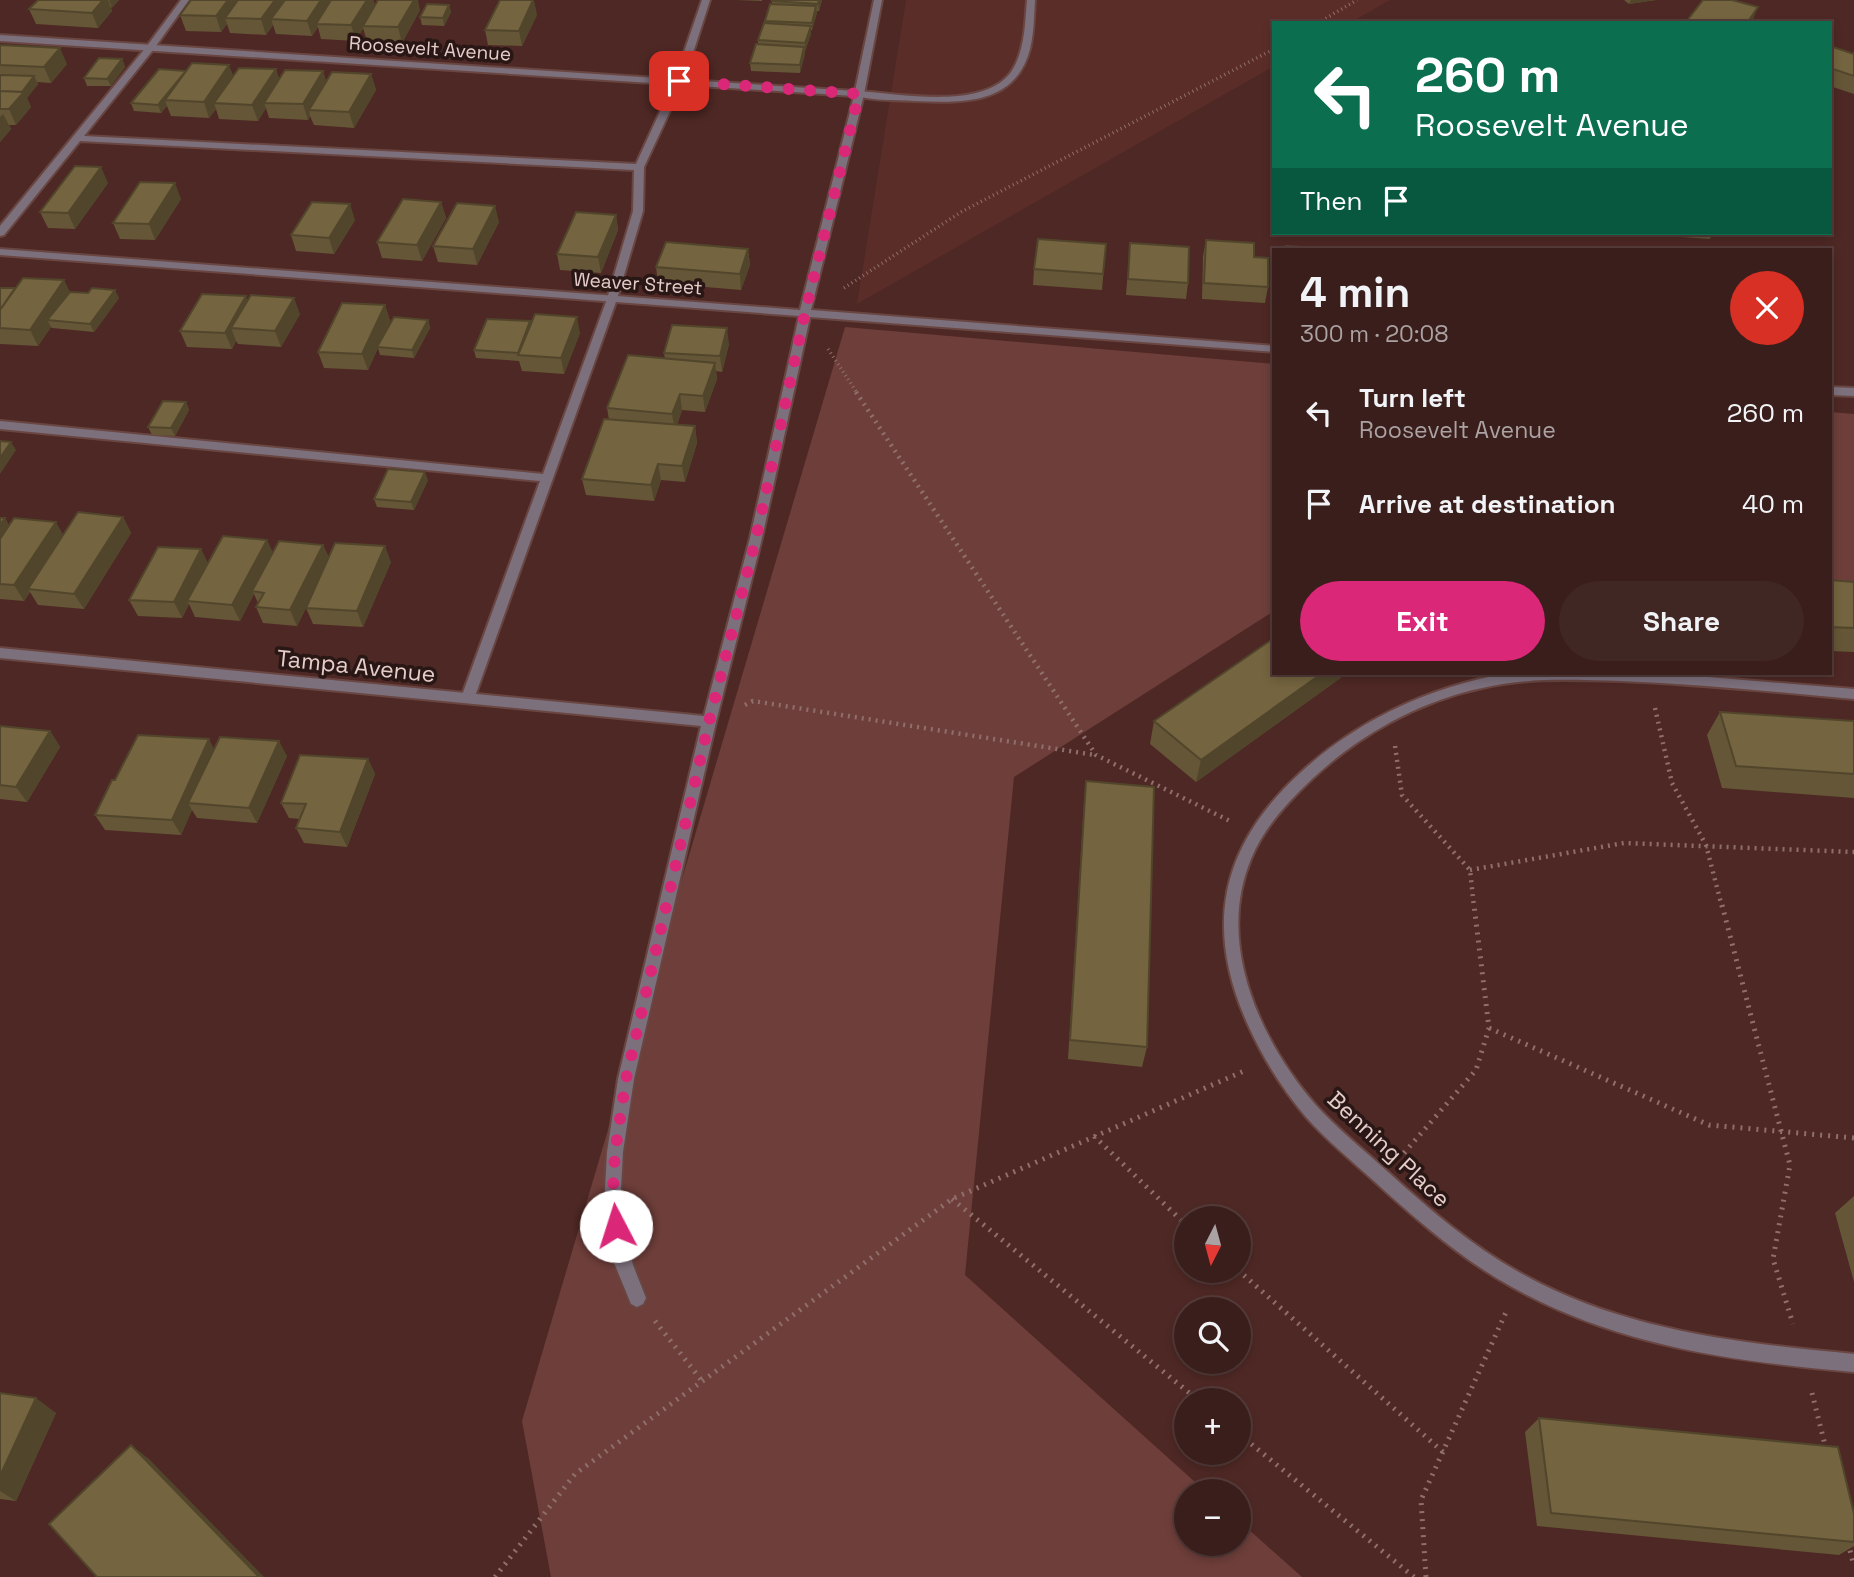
<!DOCTYPE html>
<meta charset="utf-8">
<style>
:root{--surface:#3a1e1b;--page:#412724;--text:#f1f3f6;--muted:#aba2a3;--line:#543c3a;--accent:#db2777}
body{margin:0;font-family:"Space Grotesk",sans-serif;background:var(--page);color:var(--text);height:100vh;display:flex;flex-direction:column;font-size:26px;white-space:nowrap}
*{box-sizing:border-box;margin:0}
p{font-size:23px;color:var(--muted)}
.icon{flex:none;width:38px;height:38px;fill:none;stroke:currentColor;stroke-width:2;stroke-linecap:round;stroke-linejoin:round}
.map{position:relative;flex:1;overflow:hidden}
.side{position:absolute;left:1272px;top:248px;width:560px;height:427px;display:flex;flex-direction:column;background:var(--surface);border-radius:0px;box-shadow:0 4px 10px #0003,0 0 0 2px var(--line)}
.side>*{flex:none}
.top-card{position:absolute;left:1272px;top:21px;width:560px;height:214px;border-radius:0px;box-shadow:0 4px 10px #0003,0 0 0 2px var(--line);background:#0b6e4f;color:#fff;overflow:hidden}
.needle{width:46px;rotate:186deg}
.fabs{position:absolute;left:1174px;top:1206px;display:grid;gap:14px}
.fabs a{display:grid;place-items:center;width:77px;height:77px;border-radius:50%;background:var(--surface);box-shadow:0 4px 10px #0003,0 0 0 2px var(--line);font-size:35px}
.pin{position:absolute;display:grid;place-items:center;width:60px;height:60px;color:#fff;margin:-30px;border-radius:14px;box-shadow:0 4px 10px #0006}
.me{position:absolute;width:77px;margin:-38px;rotate:355deg;stroke-linejoin:round;filter:drop-shadow(0 0 5px #0008)}
.turn{display:flex;align-items:center;gap:24px;height:147px;padding:0 28px;font-size:32px}
.turn .icon{width:91px;height:91px;stroke-width:2.5}
.turn b{display:block;font-size:49px;line-height:60px}
.then{display:flex;align-items:center;height:66px;padding:0 28px;background:#0003;gap:14px;font-size:26px}
.round{display:grid;place-items:center;flex:none;width:74px;height:74px;border-radius:37px;background:var(--page)}
.headline{display:flex;align-items:center;justify-content:space-between;height:119px;padding:0 28px}
h1{font-size:42px;font-weight:700;line-height:52px}
.action{display:flex;gap:14px;margin-top:auto;padding:14px 28px}
.action a{flex:1;height:80px;border-radius:42px;background:var(--accent);color:#fff;font-size:28px;font-weight:700;line-height:80px;text-align:center}
.action a+a{background:var(--page);color:var(--text)}
ul{padding:0;list-style:none}
li{display:flex;align-items:center;gap:21px;height:91px;padding:0 28px}
li div{flex:1}
li b{display:block;font-size:26px}
li em{font-style:normal}
.map>svg:first-child{display:block}
</style>
<div class="map">
<svg width="1854" height="1577" viewBox="0 0 1854 1577">
<rect width="100%" height="100%" fill="#4e2824"/>
<path fill="#5b2d29" d="M906,0H1390L1350,23H1274V66L857,304Z"/>
<path fill="#6e3e3a" d="M845,327L1274,364V611L1014,777L965,1275L1205,1491H1186V1544H1239V1521L1302,1577H551L522,1421Z
M1830,412L1854,414V587L1831,585Z"/>
<g fill="none" stroke-linecap="round" stroke-linejoin="round">
<g stroke="#694642" stroke-width="4">
<path id="lane" d="M181,0H189L153,50L84,136L636,164L674,81L702,0H710L684,81L644,167L643,211L617,299L473,702H463L461,698L540,481L0,429V421L543,474L607,299L633,211L634,170L80,141L4,235L0,236V226L147,46Z
M1027,0H1035C1034,16 1034,33 1030,49C1015,106 961,103 913,101C898,100 866,101 854,94L859,91C901,94 988,111 1013,69C1025,48 1025,23 1027,0Z"/>
</g>
<g stroke="#694642" stroke-width="4">
<path id="street" d="M874,0H882L864,94L811,310L1274,346V352L810,317L762,538L716,722L634,1079L623,1152L620,1207L633,1265L646,1298L643,1304L637,1307L631,1304L615,1265L604,1207L607,1152L618,1079L701,726L0,658V648L704,716L750,538L799,316L0,255V249L800,310L854,96L0,41V35L855,91Z
M1830,387L1854,388V396L1830,395Z
M1503,674H1671L1854,689V699C1776,692 1699,684 1621,681C1574,680 1528,677 1482,688C1419,701 1358,736 1312,779C1288,802 1264,827 1251,859C1216,943 1259,1038 1314,1103C1336,1128 1363,1149 1388,1172C1430,1210 1474,1248 1524,1275C1626,1331 1739,1343 1854,1354V1372C1733,1361 1621,1347 1512,1287C1461,1259 1417,1220 1374,1181C1351,1160 1326,1140 1306,1117C1283,1090 1264,1060 1249,1027C1204,929 1219,848 1299,774C1356,721 1427,688 1503,674Z"/>
</g>
<path stroke="#8f6f6b" stroke-width="3.5" stroke-dasharray="1 3.5" stroke-linecap="butt" d="M1318,23L1357,0
M844,288L961,212L1274,49
M828,349L857,393"/>
<path stroke="#8f6f6b" stroke-width="4.5" stroke-dasharray="2 5" stroke-linecap="butt" d="M856,392L1096,755L1230,821
M745,705L753,701L1095,755
M1655,708L1672,783L1706,845L1722,907
M1395,746L1402,795L1470,870L1474,907
M1470,870L1624,843L1854,852"/>
<path stroke="#8f6f6b" stroke-width="5" stroke-dasharray="2 6" stroke-linecap="butt" d="M1722,905L1790,1165L1773,1259L1793,1324
M1489,1028L1709,1125L1854,1138
M1094,1136L1186,1225
M1404,1153L1476,1070L1489,1028L1474,905
M952,1199L1198,1400
M1238,1270L1443,1452
M655,1321L702,1381
M1812,1393L1826,1449
M1239,1434L1414,1577
M1848,1543L1854,1566
M495,1577L575,1474L952,1199L1244,1071
M1426,1577L1421,1500L1507,1310"/>
<use href="#lane" fill="#7d707d" fill-rule="evenodd"/>
<use href="#street" fill="#7d707d" fill-rule="evenodd"/>
</g>
<path fill="#645636" d="M38,0H119L111,8L112,11L98,28L36,24L29,9Z
M191,0H373L375,6L420,10L402,43L367,41L363,28L356,41L321,39L318,27L312,36L276,34L273,25L266,35L230,33L227,24L221,32L186,31L180,15Z
M736,0H762V1Z
M822,0L819,11H817L812,30H811V34L805,51L800,73L751,71L750,63L758,45V40L766,23L765,21L772,4V1Z
M1624,0H1656L1629,4Z
M449,5L451,12L444,26L422,25L420,17Z
M537,15L522,46L488,45L485,30Z
M0,46L67,64L51,83L37,82L38,84L27,98L31,107L16,125H9L11,129L0,142Z
M1830,46L1853,54L1854,51V94L1830,86Z
M122,59L125,67L111,86H87L84,78Z
M276,69L279,79L323,71L326,82L371,74L376,90L354,128L314,125L310,116L308,120L269,118L266,108L258,121L219,119L216,109L209,118L171,116L167,106L161,113L134,111L131,103L233,75Z
M108,183L75,229L48,228L40,212Z
M181,199L155,240L120,239L113,223Z
M441,202L446,218L422,261L382,258L377,242Z
M616,215L618,230L601,273L560,270L557,254Z
M355,220L334,254L296,251L291,235Z
M499,222L477,265L438,262L433,246Z
M1626,233H1712L1710,239Z
M1206,240L1254,257L1268,287L1265,303L1202,299L1203,256Z
M1130,243L1188,283L1186,299L1126,295Z
M1106,244L1102,290L1033,285L1034,269Z
M748,249L750,265L741,290L658,283L656,267Z
M0,288L70,292L119,298L94,332L52,328L51,327L38,346L0,344Z
M248,301L300,314L281,347L238,344L236,341L232,349L187,347L180,331Z
M385,305L390,321L382,338L428,320L430,328L414,358L380,355L378,348L368,370L324,368L318,352Z
M530,321L531,325L580,333L564,374L522,371L519,361L476,358L474,350Z
M729,344L722,372L716,371L717,379L705,412L682,410L677,425L695,426L697,443L685,482L661,480L654,501L586,495L582,479L609,420L607,408L665,359L664,353Z
M186,402L189,410L175,436L152,435L148,427Z
M428,480L414,510L377,507L374,499Z
M123,517L131,533L84,609L38,605L30,592L24,601L0,599V518H5L9,526L63,535Z
M267,540L273,554L323,545L329,558L391,562L363,627L313,624L306,608L297,626L263,623L256,607L258,603L254,594L240,621L195,617L189,604L182,618L138,616L129,600L208,563Z
M1830,580L1854,582V652L1830,651Z
M1274,674H1346L1196,782L1150,744L1154,721Z
M1720,712L1854,721V798L1722,788L1707,735Z
M0,726L50,731L60,747L27,802L0,799Z
M214,749L287,756L257,823L197,818L192,810L181,835L105,830L95,815L115,780Z
M368,759L375,774L347,847L304,843L296,828L300,819L289,818L281,803Z
M1086,781L1147,1047L1142,1067L1068,1059L1084,804Z
M1854,1196V1282L1835,1213Z
M0,1393L56,1413L16,1501L0,1499Z
M1539,1418L1854,1514V1546L1839,1555L1537,1526L1525,1432Z"/>
<path fill="#51462c" d="M103,0H108L112,11L98,28L92,13Z
M109,0H119L112,8Z
M228,0H243L225,18L227,24L221,32L216,16Z
M275,0H288L271,19L273,25L266,35L261,19Z
M321,0H331L316,24L318,27L312,36L307,21Z
M367,0H373L375,8L363,26V28L356,41L351,25Z
M414,0H418L420,10L402,43L398,27Z
M534,0L537,15L522,46L519,31Z
M819,0H822L819,11L818,4Z
M1631,0H1656L1629,4Z
M449,5L451,12L444,26L443,18Z
M816,6L817,14L812,30V23Z
M1758,7L1752,22L1747,23Z
M811,26V34L805,51V43Z
M804,47L805,55L800,73V65Z
M60,48L67,64L51,83L44,67Z
M122,59L125,67L111,86L107,79Z
M229,65L235,80L214,103L216,109L209,118L204,102Z
M276,69L281,85L264,103L266,108L258,121L252,105Z
M186,71L165,100L167,106L161,113L158,105Z
M323,71L328,87L309,110L310,116L308,120L303,104Z
M371,74L376,90L354,128L349,112Z
M34,76L38,84L27,98L31,107L16,125L9,109Z
M3,114L11,129L0,142V117Z
M101,167L108,183L75,229L68,213Z
M175,183L181,199L155,240L149,224Z
M441,202L446,218L422,261L417,245Z
M350,204L355,220L334,254L329,238Z
M495,206L499,222L477,265L473,249Z
M616,215L618,230L601,273L598,257Z
M748,249L750,265L741,290L740,274Z
M64,280L72,296L47,320L51,327L38,346L30,330Z
M115,290L119,298L94,332L90,324Z
M246,296L252,312L231,328L236,341L232,349L225,333Z
M294,298L300,314L281,347L275,331Z
M385,305L390,321L368,370L362,354Z
M577,317L580,333L564,374L561,358Z
M428,320L430,328L414,358L412,350Z
M727,328L729,344L722,372L720,356Z
M715,363L717,379L705,412L703,396Z
M680,394L682,410L675,430L672,414Z
M186,402L189,410L175,436L171,428Z
M695,426L697,443L685,482L682,466Z
M11,442L16,450L0,474V458Z
M658,464L661,480L654,501L651,485Z
M425,472L428,480L414,510L411,502Z
M123,517L131,533L84,609L74,594Z
M5,518L14,534L0,555V525Z
M56,522L65,538L28,589L30,592L24,601L14,585Z
M267,540L274,556L252,591L254,594L240,621L232,605Z
M323,545L330,561L297,626L290,610Z
M385,546L391,562L363,627L357,611Z
M201,549L209,565L187,601L189,604L182,618L174,602Z
M1321,674H1346L1196,782L1201,760Z
M50,731L60,747L27,802L16,787Z
M209,739L217,755L188,803L192,810L181,835L172,820Z
M279,741L287,756L257,823L249,808Z
M368,759L375,774L347,847L340,832Z
M36,1398L56,1413L16,1501L0,1491V1476Z
M131,1445L149,1459L264,1577H259Z"/>
<path fill="#74643f" stroke="#51462c" stroke-width="2" d="M38,0H103L92,13L29,9Z
M191,0H228L216,16L180,15Z
M238,0H275L261,19L225,18Z
M285,0H321L307,21L271,19Z
M331,0H367L351,25L316,24Z
M378,0H414L398,27L363,26Z
M500,0H533L519,31L485,30Z
M773,0H819L818,4L772,1Z
M1703,0H1732L1758,7L1747,23H1689L1686,22Z
M427,4L449,5L443,18L420,17Z
M770,4L816,6L812,23L765,21Z
M764,23L811,26L805,43L758,40Z
M756,44L804,47L800,65L750,63Z
M0,45L60,48L44,67L0,65Z
M1830,46L1854,54V76L1830,68Z
M99,58L122,59L107,79L84,78Z
M192,63L229,65L204,102L165,100Z
M239,68L276,69L252,105L214,103Z
M159,69L186,71L158,105L131,103Z
M285,70L323,71L303,104L264,103Z
M332,72L371,74L349,112L309,110Z
M0,75L34,76L22,92L0,91Z
M0,91L24,92L9,109H0Z
M75,166L101,167L68,213L40,212Z
M140,182L175,183L149,224L113,223Z
M403,199L441,202L417,245L377,242Z
M312,202L350,204L329,238L291,235Z
M457,203L495,206L473,249L433,246Z
M576,212L616,215L598,257L557,254Z
M1038,239L1106,244L1103,274L1034,269Z
M1206,240L1254,243V257L1268,258V287L1204,283Z
M666,242L748,249L740,274L656,267Z
M1130,243L1189,247L1188,283L1128,279Z
M1286,246L1334,249V250H1287Z
M23,278L64,280L30,330L0,328V310Z
M0,288H15L0,310Z
M92,288L115,290L90,324L47,320L70,292L88,293Z
M202,294L246,296L225,333L180,331Z
M251,295L294,298L275,331L231,328Z
M342,303L385,305L362,354L318,352Z
M535,314L577,317L561,358L518,355Z
M394,317L428,320L412,350L377,347Z
M487,319L530,321L518,353L474,350Z
M672,325L727,328L720,356L664,353Z
M628,355L715,363L703,396L680,394L672,414L607,408Z
M163,401L186,402L171,428L148,427Z
M604,419L695,426L682,466L658,464L651,485L582,479Z
M0,441L11,442L0,458Z
M388,469L425,472L411,502L374,499Z
M78,512L123,517L74,594L28,589Z
M0,518H5L0,525Z
M14,518L56,522L14,585L0,584V539Z
M223,536L267,540L232,605L187,601Z
M279,541L323,545L290,610L256,607L264,593L252,591Z
M335,543L385,546L357,611L306,608Z
M158,547L201,549L174,602L129,600Z
M1830,580L1854,582V628L1830,627Z
M1274,638V674H1321L1201,760L1154,721Z
M1720,712L1854,721V774L1736,766Z
M0,726L50,731L16,787L0,785Z
M138,735L209,739L172,820L95,815L112,780H115Z
M220,737L279,741L249,808L188,803Z
M300,755L368,759L340,832L296,828L306,804L281,803Z
M1086,781L1154,787L1147,1047L1070,1040Z
M0,1393L36,1398L0,1476Z
M1539,1418L1838,1447L1854,1514V1542L1551,1513Z
M131,1445L259,1577H97L49,1524Z"/>
<g fill="none" stroke-linecap="round" stroke-linejoin="round">
<path stroke="#db2777" stroke-width="12" stroke-dasharray="0 21.6" d="M616,1226L612,1207L615,1152L626,1079L709,722L756,538L805,313L859,94L679,81"/>
</g>
<g text-anchor="middle" stroke-width="7" stroke-linejoin="round" paint-order="stroke">
<g font-size="19" fill="#e6cdca" stroke="#281715">
<text transform="translate(430 48) rotate(4)" y="7">Roosevelt Avenue</text>
<text transform="translate(638 283) rotate(4)" y="7">Weaver Street</text>
</g>
<g font-size="23" fill="#e6cdca" stroke="#281715">
<text transform="translate(356 666) rotate(6)" y="8">Tampa Avenue</text>
<text transform="translate(1389 1149) rotate(43)" y="8">Benning Place</text>
</g>
</g>
</svg>
<div class="fabs">
<a><svg class="needle" viewBox="-14 -14 28 28"><path d="M0-13l5 13h-10z" fill="#e53935"/><path d="M0 13l5-13h-10z" fill="#aba2a3"/></svg></a>
<a><svg class="icon" aria-label="search" viewBox="0 0 24 24"><circle cx="10" cy="10" r="6"/><path d="M15 15l6 6"/></svg></a>
<a>+</a>
<a>−</a>
</div>
<div class="pin" style="left:679px;top:81px;background:#d93025"><svg class="icon" aria-label="arrive" viewBox="0 0 24 24"><path d="M6 21V4h12l-3 4 3 4H6"/></svg></div>
<svg class="me" style="left:616px;top:1226px" viewBox="-20 -20 40 40"><circle r="19" fill="#fff"/><path d="M0-13L10 11 0 6-10 11z" fill="#db2777"/></svg>
<div class="top-card">
<div class="turn"><svg class="icon" aria-label="left" viewBox="0 0 24 24"><path d="M17 20v-9H6M10 6l-5 5 5 5"/></svg><div><b>260 m</b>Roosevelt Avenue</div></div>
<div class="then">Then<svg class="icon" aria-label="arrive" viewBox="0 0 24 24"><path d="M6 21V4h12l-3 4 3 4H6"/></svg></div>
</div>
<section class="side">
<div class="headline"><div><h1>4 min</h1><p>300 m · 20:08</p></div><a class="round" style="background:#d93025;color:#fff"><svg class="icon" aria-label="close" viewBox="0 0 24 24"><path d="M6 6l12 12M18 6L6 18"/></svg></a></div>
<ul>
<li><svg class="icon" aria-label="left" viewBox="0 0 24 24"><path d="M17 20v-9H6M10 6l-5 5 5 5"/></svg><div><b>Turn left</b><p>Roosevelt Avenue</p></div><em>260 m</em></li>
<li><svg class="icon" aria-label="arrive" viewBox="0 0 24 24"><path d="M6 21V4h12l-3 4 3 4H6"/></svg><div><b>Arrive at destination</b></div><em>40 m</em></li>
</ul>
<div class="action"><a>Exit</a><a>Share</a></div>
</section>
</div>
